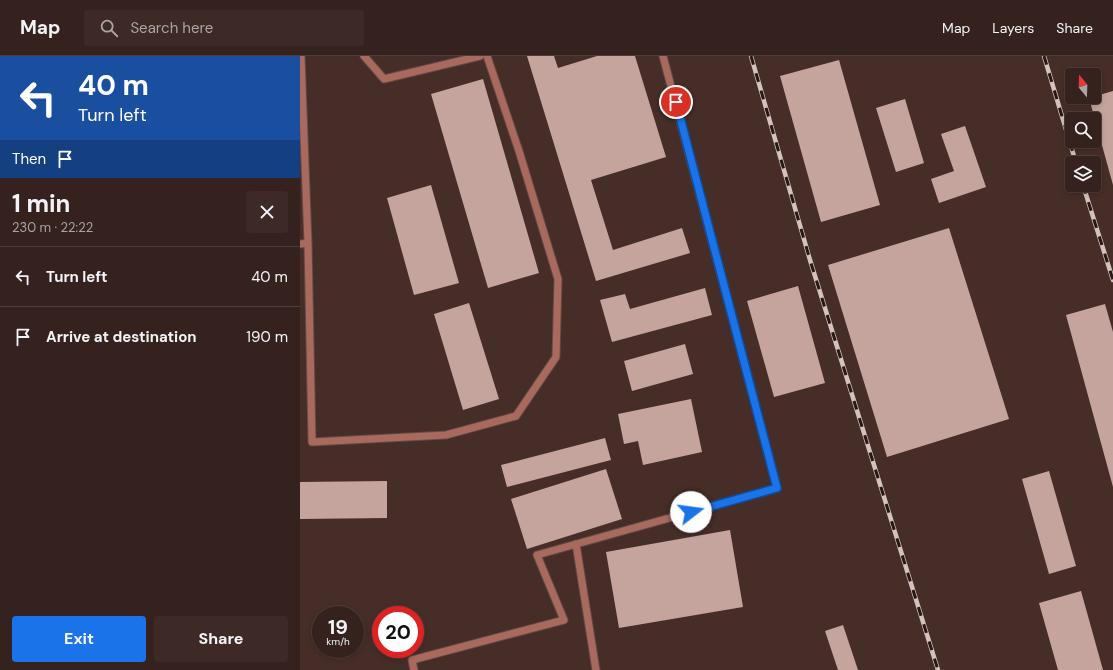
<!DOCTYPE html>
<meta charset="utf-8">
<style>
:root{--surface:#35221e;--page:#3d2a27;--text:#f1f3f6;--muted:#aaa4a4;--line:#4f3f3c;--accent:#1a73e8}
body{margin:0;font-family:"DM Sans",sans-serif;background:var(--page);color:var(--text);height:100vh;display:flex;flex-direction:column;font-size:15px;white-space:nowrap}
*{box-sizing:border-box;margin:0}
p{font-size:13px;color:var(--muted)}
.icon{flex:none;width:22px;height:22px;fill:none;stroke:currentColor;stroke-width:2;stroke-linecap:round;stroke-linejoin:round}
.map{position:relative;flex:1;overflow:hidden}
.details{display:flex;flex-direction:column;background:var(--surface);width:300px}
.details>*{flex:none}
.guide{background:#1a4fa0;color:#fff;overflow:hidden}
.needle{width:26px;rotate:341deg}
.tools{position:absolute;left:765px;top:12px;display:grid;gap:8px}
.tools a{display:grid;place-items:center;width:36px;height:36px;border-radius:4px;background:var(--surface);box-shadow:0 2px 6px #0003,0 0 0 1px var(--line);font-size:20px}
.speed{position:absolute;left:12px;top:550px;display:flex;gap:8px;font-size:20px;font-weight:700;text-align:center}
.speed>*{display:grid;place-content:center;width:52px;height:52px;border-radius:50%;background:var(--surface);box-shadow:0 2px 6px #0003,0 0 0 1px var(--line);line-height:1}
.speed small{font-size:10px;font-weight:400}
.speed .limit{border:6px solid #d22;background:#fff;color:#111}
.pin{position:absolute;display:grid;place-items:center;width:34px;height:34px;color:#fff;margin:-17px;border:2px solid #fff;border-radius:50%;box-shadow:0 1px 4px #0007}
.me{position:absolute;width:44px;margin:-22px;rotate:75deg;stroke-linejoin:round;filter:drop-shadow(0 0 3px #0008)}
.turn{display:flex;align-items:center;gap:14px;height:84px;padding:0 12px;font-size:18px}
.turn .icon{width:52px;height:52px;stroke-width:2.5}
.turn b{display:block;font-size:28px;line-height:34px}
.then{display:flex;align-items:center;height:38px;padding:0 12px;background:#0003;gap:8px;font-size:15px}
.round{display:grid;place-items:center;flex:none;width:42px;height:42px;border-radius:4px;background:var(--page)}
.summary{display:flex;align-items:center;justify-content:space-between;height:68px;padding:0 12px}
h1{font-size:24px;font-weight:700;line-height:30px}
.primary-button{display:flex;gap:8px;margin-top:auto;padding:8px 12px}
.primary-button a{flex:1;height:46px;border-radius:4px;background:var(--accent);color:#fff;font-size:16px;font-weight:700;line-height:46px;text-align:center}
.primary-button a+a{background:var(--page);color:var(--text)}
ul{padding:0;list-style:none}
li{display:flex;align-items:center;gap:12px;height:60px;padding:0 12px;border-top:1px solid var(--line)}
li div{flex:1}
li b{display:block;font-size:15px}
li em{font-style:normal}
header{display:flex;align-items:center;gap:24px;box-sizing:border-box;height:56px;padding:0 20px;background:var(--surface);border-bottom:1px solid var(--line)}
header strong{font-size:19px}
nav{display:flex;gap:22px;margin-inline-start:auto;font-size:14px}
.search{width:280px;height:36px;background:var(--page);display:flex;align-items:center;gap:10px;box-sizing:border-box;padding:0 14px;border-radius:4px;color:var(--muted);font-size:15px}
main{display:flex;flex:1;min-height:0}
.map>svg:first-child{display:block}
</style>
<header>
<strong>Map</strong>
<div class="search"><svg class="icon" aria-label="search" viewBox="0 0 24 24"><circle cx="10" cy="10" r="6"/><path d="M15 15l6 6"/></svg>Search here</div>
<nav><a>Map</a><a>Layers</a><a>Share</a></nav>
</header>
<main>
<section class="details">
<div class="guide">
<div class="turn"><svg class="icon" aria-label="left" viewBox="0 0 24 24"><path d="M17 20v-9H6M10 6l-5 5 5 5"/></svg><div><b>40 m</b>Turn left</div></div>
<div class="then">Then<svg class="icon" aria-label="arrive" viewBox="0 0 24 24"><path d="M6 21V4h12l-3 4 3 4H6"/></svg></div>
</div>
<div class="summary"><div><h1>1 min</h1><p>230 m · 22:22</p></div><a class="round"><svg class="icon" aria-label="close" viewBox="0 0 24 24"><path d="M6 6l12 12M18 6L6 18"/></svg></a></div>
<ul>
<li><svg class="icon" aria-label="left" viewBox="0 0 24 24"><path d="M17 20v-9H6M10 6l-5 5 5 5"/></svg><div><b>Turn left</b></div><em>40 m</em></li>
<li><svg class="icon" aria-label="arrive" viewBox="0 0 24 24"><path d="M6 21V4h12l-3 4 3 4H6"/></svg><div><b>Arrive at destination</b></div><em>190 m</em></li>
</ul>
<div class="primary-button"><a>Exit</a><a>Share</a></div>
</section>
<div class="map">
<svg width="813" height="614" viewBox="0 0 813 614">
<rect width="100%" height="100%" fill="#472d28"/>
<path fill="#c5a49d" d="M227,0H254L258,12L297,0H335L366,101L291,124L313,194L382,172L390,197L296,225Z
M539,4L580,149L521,166L480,20Z
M183,23L239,217L188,232L131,38Z
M813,35V129L789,42Z
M605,43L624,107L596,116L576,52Z
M665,70L686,131L639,147L631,123L654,115L641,78Z
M131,129L159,227L114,239L87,142Z
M649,172L709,363L587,401L528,209Z
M498,230L525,327L474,341L447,245Z
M405,232L412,259L312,286L300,244L325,238L330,253Z
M169,247L199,343L163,354L134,258Z
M805,248L813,276V431L766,259Z
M385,288L393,318L332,335L324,305Z
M391,343L402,396L343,409L338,385L324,388L318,358Z
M305,382L311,404L207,431L201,409Z
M306,413L322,463L227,493L211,443Z
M749,415L776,510L749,518L722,423Z
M87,425V462L0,463V426Z
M430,474L443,551L319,572L306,496Z
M781,535L803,614H758L739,547Z
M543,569L558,614H538L525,575Z"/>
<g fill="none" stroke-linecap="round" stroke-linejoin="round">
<g stroke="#634a45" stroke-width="9">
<path id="service" d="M64,0L84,23L180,0
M8,187L12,386L146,379L216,360L256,301L258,223L219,95L187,0
M0,188L8,187L1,0
M276,488L296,614
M114,614L112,604L264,564L237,499L477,432L363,0"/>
</g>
<use href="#service" stroke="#a96a5d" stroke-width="7"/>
<g stroke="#d5c2be" stroke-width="4.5">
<path id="rail" d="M451,0L510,204L638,614
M744,0L776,107
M783,129L813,224"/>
</g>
<use href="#rail" stroke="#251916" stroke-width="3" stroke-dasharray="9" stroke-linecap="butt"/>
</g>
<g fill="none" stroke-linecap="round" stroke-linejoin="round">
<g stroke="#114b97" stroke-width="10">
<path id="route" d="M376,46L477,432L391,456"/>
</g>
<use href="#route" stroke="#1a73e8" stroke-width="7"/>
</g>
</svg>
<div class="tools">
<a><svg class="needle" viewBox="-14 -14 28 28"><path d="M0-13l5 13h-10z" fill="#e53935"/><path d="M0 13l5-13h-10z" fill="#aaa4a4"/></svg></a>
<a><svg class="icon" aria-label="search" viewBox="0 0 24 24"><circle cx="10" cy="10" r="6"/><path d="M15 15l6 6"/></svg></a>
<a><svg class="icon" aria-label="layers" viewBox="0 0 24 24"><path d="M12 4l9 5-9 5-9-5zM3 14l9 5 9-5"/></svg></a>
</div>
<div class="speed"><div>19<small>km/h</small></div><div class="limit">20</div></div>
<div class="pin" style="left:376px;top:46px;background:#d93025"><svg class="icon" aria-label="arrive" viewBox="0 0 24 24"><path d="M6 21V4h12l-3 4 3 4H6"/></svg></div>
<svg class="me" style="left:391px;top:456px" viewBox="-20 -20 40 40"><circle r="19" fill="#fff"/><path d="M0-13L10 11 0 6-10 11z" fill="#1a73e8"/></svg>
</div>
</main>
